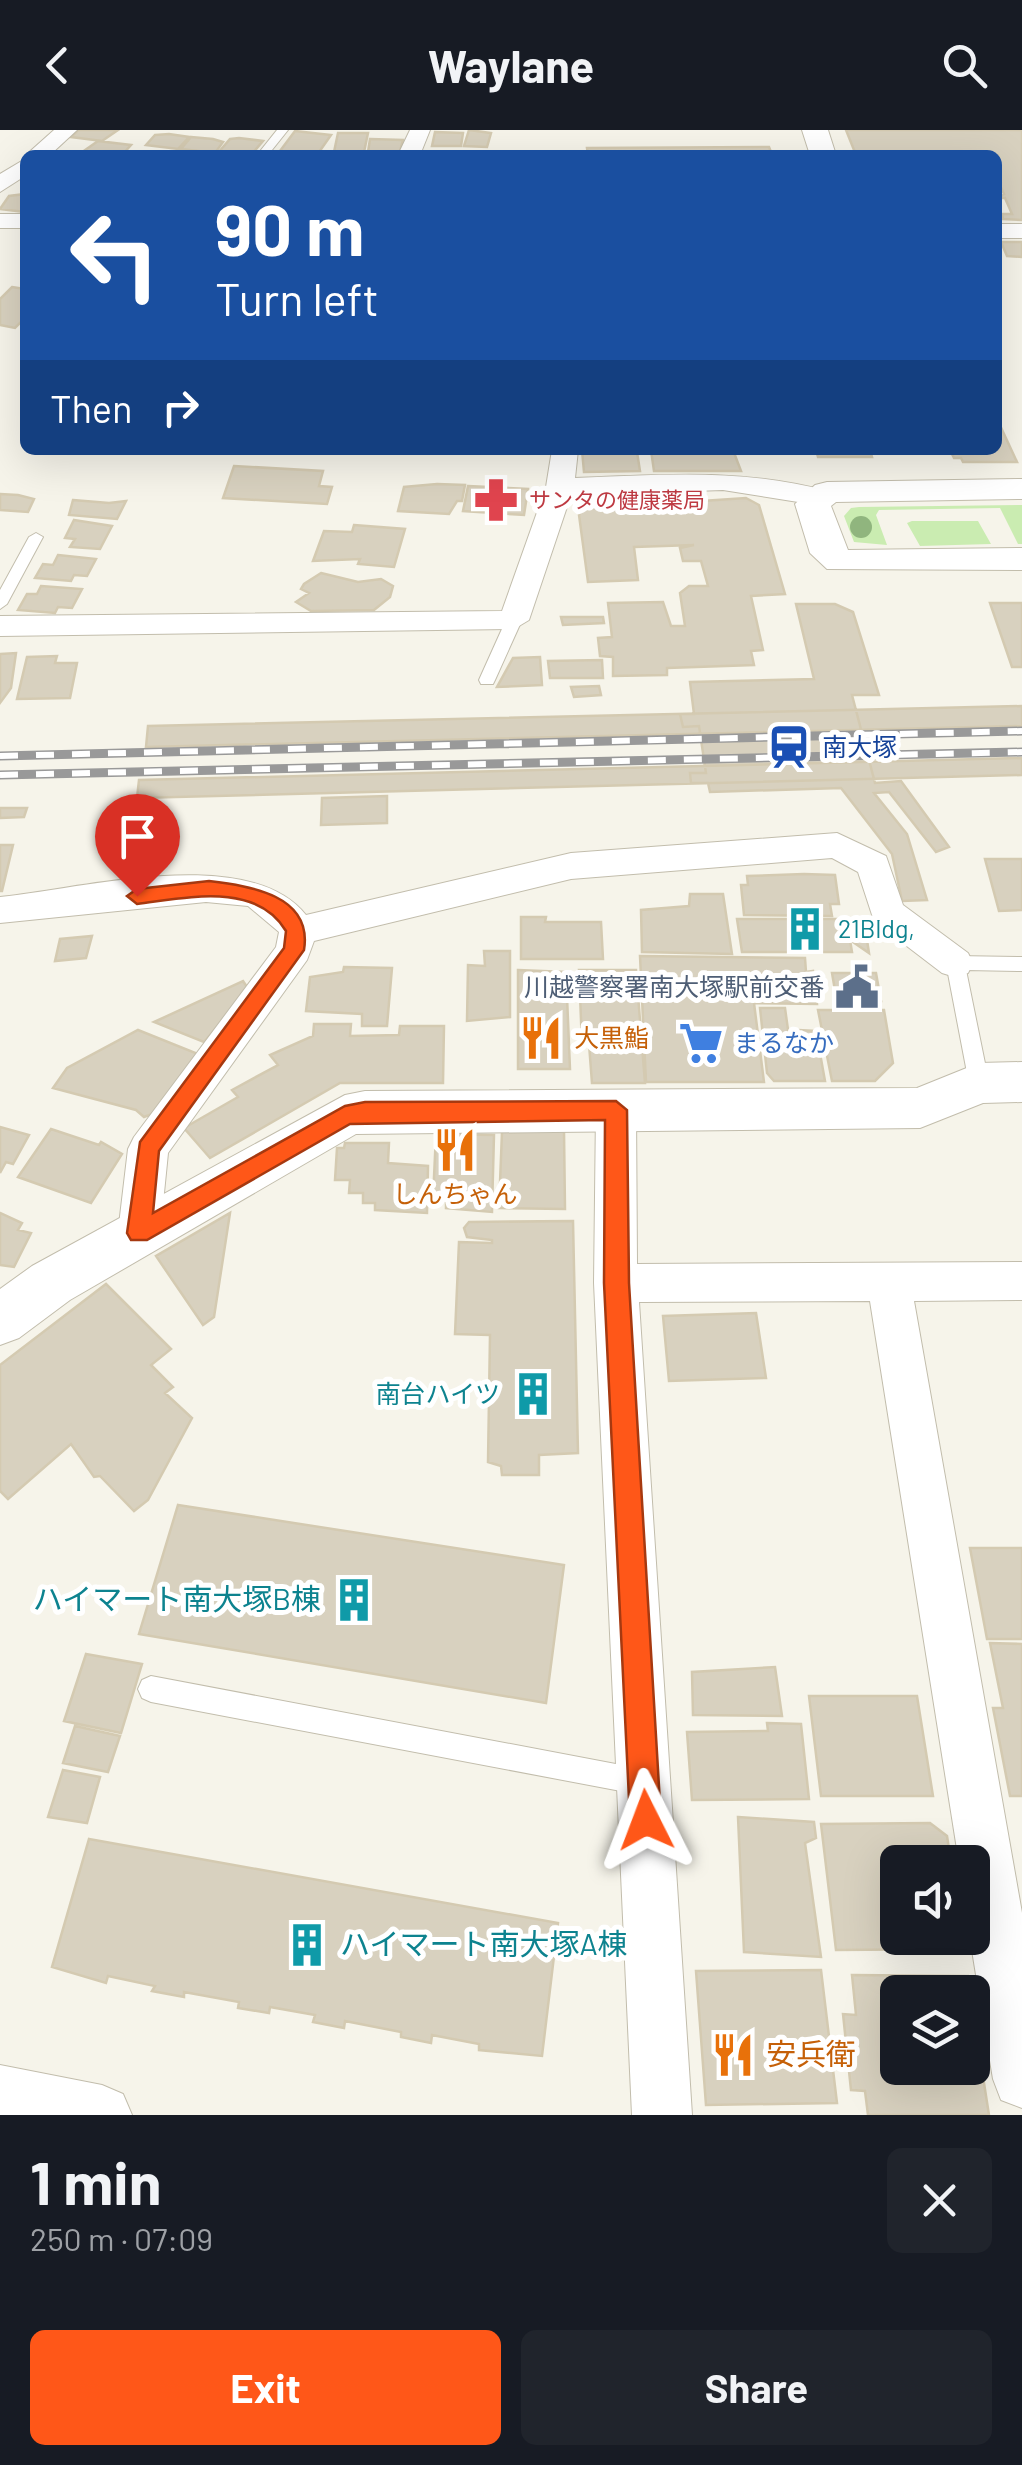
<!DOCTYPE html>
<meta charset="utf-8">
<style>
:root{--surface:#171b24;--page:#20242c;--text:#f1f3f6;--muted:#9ea1a6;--accent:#ff5718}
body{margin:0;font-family:Barlow,"Noto Sans JP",sans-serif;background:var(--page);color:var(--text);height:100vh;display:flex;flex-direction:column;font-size:38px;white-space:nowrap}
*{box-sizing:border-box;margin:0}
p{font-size:32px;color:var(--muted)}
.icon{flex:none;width:55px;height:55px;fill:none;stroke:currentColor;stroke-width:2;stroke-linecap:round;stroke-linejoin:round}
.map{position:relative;height:1985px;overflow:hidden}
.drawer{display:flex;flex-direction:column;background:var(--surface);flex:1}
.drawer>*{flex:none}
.banner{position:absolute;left:20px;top:20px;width:982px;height:305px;border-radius:15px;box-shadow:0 10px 40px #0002;background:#1a4fa0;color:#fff;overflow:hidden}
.controls{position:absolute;left:880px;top:1715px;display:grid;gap:20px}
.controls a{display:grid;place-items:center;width:110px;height:110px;border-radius:15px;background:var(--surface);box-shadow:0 10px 40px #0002;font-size:50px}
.pin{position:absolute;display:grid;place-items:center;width:85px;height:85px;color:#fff;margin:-102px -42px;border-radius:50% 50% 50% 0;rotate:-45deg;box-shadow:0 0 10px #0007}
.pin .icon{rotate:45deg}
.me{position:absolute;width:110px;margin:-55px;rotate:357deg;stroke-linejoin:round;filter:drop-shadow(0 0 8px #0008)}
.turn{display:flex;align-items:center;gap:35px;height:210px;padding:0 30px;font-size:45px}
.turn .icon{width:130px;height:130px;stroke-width:2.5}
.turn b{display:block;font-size:70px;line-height:85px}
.then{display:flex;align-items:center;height:95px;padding:0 30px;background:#0003;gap:20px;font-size:38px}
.round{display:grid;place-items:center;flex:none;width:105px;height:105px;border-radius:15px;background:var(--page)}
.head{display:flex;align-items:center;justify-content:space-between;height:170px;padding:0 30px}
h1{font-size:60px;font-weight:700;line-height:75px}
.cta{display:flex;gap:20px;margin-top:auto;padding:20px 30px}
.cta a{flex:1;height:115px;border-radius:15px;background:var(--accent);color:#fff;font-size:40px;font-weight:700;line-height:115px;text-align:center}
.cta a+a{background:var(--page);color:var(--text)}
header{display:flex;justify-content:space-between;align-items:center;height:130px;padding:0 30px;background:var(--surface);font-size:45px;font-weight:700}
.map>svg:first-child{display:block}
</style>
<header><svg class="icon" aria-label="back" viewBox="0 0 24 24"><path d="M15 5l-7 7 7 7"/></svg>Waylane<svg class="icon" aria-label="search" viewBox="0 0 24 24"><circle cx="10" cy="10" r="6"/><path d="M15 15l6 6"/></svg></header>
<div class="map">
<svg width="1022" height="1985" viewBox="0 0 1022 1985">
<rect width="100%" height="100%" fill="#f6f4ea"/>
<path fill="#caecb1" d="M1022,375V414H1018L1000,378L879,380L876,385L887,415L854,412L844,386L851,378L859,377Z
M912,391H978L991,414L920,416L907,393Z"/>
<path fill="#d8d1bf" stroke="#d4cab1" stroke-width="2.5" d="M78,0H118L102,11L71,7Z
M469,0L491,3L487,17L464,16Z
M846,0H1022V90L1003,89L1002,84H1012L1005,68H998L1004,64L998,51V25H856Z
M295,1L331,5L317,25H277Z
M435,2L463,3L461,16H432Z
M338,3H368L364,22H334Z
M155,5L169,4L189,7L178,19L146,15Z
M191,7L213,9L223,12L215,23L181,19Z
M230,9L239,8L263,11L251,25L217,24Z
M370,9L403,10L400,21L376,24L368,22Z
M98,11L131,15L122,25H78Z
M769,17L771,22L781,25H588L587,18Z
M25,64V82L0,79L9,66Z
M1001,112H1022V127L1007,126Z
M12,157L25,159V188L15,198L0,195V169Z
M998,291L1017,332H963L961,328H954L950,320H998Z
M582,320H632L637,322L640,341L584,342Z
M651,320H733L741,341H654Z
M816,320H870L872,327H818Z
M234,336L323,341L319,356L332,357L327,374L223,368Z
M437,354L465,355L462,371H457L449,384L398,381L404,357Z
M468,356L528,359L524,385L463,381Z
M0,364L18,365L34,369L28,382L0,380Z
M746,368L759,375L785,464L751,466L763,520L751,521L754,535L667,538V545L613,546V527L600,526L598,508L612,507L608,473L663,472L671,496H685L680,463L689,456H708L701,431H683L680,418L694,415L634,417L638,450L588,452L579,385L582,379Z
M73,370L109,373L126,371L117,389L69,385Z
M74,390L112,396L100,419L70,417L75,409L65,408Z
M354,395L405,399L394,437L358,434L360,429L313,431L324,401L352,402Z
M58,425L96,429L87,446L74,445L71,451L35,448L43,434L53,435Z
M321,443L358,452L381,449L393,456L390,467L374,480L311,481L296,472L309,463L301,459L304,454Z
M41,456L82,459L72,478L58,477L55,483L18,480L27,464H37Z
M990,473H1022V537H1012Z
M796,474H835L853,482L879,565H852L875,653L901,651L949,717L936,722L889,662L874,663L907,704L927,770L902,771L892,724L841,658L710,662L708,653H691L690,643H706L699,596L683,597L680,584H694L690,552L814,549Z
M561,487H603L604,493L563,495Z
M16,523L11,558L0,573V524Z
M57,526L55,533H77L70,568L17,569L27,527Z
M540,527L542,555L497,557L513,528Z
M602,530L603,548H550L548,531Z
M599,556L601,565L574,567L571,557Z
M1022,576V596L146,617L148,596Z
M1022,628V645L137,668L139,650Z
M387,666V693L321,695L322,668Z
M0,678H27L24,687L0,688Z
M0,715H13L2,761H0Z
M985,729H1022V780L999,781Z
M804,744L835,745L839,774H830L832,786L744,785L741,755H748L747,746Z
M690,764H723L732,824L642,822L641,780L689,776Z
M521,787H546L545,792H601L603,829H521Z
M737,789H869L874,810H867L869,823L850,810L852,822H742Z
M92,806L86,828L55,831L60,809Z
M484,821H510V887L467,891L468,835L485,836Z
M640,826L805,828L806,842L813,841L817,874L754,873L764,952H646Z
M344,837L392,838L387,896H362V884L306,881L310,847L343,842Z
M518,840L566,842L570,939H518Z
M579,840H636L645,953H592L589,914L582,915Z
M832,843H876L881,871L837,872Z
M243,851L249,860L204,912L154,892Z
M760,878H785L789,907H803L800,900L816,901L825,951H774L767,943Z
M818,880H884L893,933L875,951H832Z
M314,894H351L350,906L399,905L400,896H444L443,953H340L210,1028L184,998L238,967L232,960L278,935L270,925L313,906Z
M138,900L198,924L152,984L144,987L136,980L53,958L67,938Z
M0,997L29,1005L13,1034L6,1032L0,1043Z
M51,999L99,1015L101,1012L122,1024L91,1073L18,1047Z
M564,1001L565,1079L499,1078L502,1002Z
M436,1004L494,1005L492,1082L446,1078V1069H433Z
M345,1013H389L388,1033L428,1036L427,1083L375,1080V1073H363V1063H349L350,1050H335L337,1018H344Z
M0,1083L22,1093L18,1100L31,1103L14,1137L0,1135Z
M230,1083L214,1187L203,1195L156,1126Z
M573,1091L578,1323L539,1325V1345H502L501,1336L488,1332L490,1205L455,1204L459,1112L492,1113V1110L467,1107L464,1098L469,1092Z
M106,1154L171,1219L151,1235L173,1257L165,1263L192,1288L148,1370L134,1381L100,1346L94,1347L71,1314L8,1369L0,1361V1235Z
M756,1183L766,1248L669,1251L663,1186Z
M178,1375L564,1435L546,1573L139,1504Z
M970,1418H1022V1509H987Z
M990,1513L1022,1514V1666H1010L993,1578H1003Z
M86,1524L142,1534L121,1603L64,1591Z
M775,1537L782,1586L693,1585L692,1542Z
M809,1566H917L933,1666H821Z
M767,1593L801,1594L809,1669L692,1670L687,1602L768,1601Z
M75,1596L120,1606L108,1642L63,1633Z
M63,1640L100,1647L87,1693L48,1687Z
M738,1687L814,1692L816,1708L805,1713L821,1827L744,1822Z
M930,1693L947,1706L951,1732H898V1808H962L964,1819L836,1820L821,1694Z
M89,1709L558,1793L542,1926L479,1920V1914L432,1905L431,1913L401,1907V1902L345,1891L344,1898L313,1892L315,1885L270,1877L269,1883L238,1878L239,1872L184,1862V1867L152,1861L155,1856L108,1846L106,1853L52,1837Z
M821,1840L837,1973L706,1975L696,1841Z
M852,1845L968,1846L971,1862H898V1938H972V1876L989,1985H868L865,1961L851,1960L843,1884L856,1885Z"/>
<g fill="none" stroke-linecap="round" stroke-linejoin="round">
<g stroke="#c2bdac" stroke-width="2">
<path id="service" d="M277,0H288L268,25H257Z
M36,403L43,407L7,474L0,479V460L29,407Z
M514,485L522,490L495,550L493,554H481L479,550L506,490Z
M955,826L1022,827V841L966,840L989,953L986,959H972L969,953L946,833Z
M151,1546L642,1639L651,1643L655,1652L651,1661L642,1665L151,1572L142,1568L138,1559L142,1550Z"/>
</g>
<g stroke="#c2bdac" stroke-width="2">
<path id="minor" d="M54,0H77L50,25H26Z
M410,0H430L420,25H398Z
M25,29V46L0,62V44Z
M0,84H25V98H0Z
M998,94H1022V108H998Z
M552,320H578L575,348C661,345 742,338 827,361L831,367L817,375L723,360L571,365L529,490L514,499L0,506V486L502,481L546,357Z
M837,703L886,726L903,775L968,823L973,833L968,843L955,847L942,843L874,791L858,742L832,728L571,749L314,811L307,830L168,1023L160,1103L154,1116L139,1121L124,1116L118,1103L128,1019L134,1007L276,817L279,802L248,776L206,772L0,793V767C81,759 249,713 306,785L571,723Z
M616,964L630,968L636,980L637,1134L1022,1132V1170L914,1171L1022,1783V1978L1001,1970L993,1949L970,1808L972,1732H959L870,1171L639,1172L692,1985H632L594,1153L596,980L602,968Z
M0,1935L102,1955L123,1964L132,1985H0Z"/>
</g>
<g stroke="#c2bdac" stroke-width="2">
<path id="tertiary" d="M802,0H828L836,25H810Z
M1022,349V369L836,372L831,376L848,420L1022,418V440L827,439L810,423L795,374L815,355L827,352Z
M1022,932V972L983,973L920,998L356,1004L70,1170L19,1208L0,1215V1159L32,1136L345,965L365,961L917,958L979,933Z"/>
</g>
<use href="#service" fill="#fff" fill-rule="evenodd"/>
<use href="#minor" fill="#fff" fill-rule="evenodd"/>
<use href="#tertiary" fill="#fff" fill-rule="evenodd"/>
<g stroke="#999" stroke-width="9">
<path id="rail" d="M0,626L1022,601
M0,645L1022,622"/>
</g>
<use href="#rail" stroke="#fff" stroke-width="6" stroke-dasharray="18" stroke-linecap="butt"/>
</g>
<circle fill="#90b57e" cx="861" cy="397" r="11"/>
<path fill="#ff5718" stroke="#a63910" stroke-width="2.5" d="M209,751C250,756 313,765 304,820L159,1021L153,1083L345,976L365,972L616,971L627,980L629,1153L661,1690L656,1700L646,1705L635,1700L630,1690L604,1153L605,990L350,994L147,1110H131L127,1103L140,1012L284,818L286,801C256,751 186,768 137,774L127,766L137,759Z"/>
<defs>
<g id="pharmacy-bare" transform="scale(3.45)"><path d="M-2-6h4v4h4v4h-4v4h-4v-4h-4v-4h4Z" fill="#e0444e" stroke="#fff" stroke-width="2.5" paint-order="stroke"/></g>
<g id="station-bare" transform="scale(3.45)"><path d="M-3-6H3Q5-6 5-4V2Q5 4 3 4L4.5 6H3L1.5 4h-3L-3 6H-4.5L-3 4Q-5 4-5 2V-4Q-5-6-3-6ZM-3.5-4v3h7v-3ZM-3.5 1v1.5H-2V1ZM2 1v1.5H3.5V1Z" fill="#1a4fb4" stroke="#fff" stroke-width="2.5" paint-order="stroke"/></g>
<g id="building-bare" transform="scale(3.45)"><path d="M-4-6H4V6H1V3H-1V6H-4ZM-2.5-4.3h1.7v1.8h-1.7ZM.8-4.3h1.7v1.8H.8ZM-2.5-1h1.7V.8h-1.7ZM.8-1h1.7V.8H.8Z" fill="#0f9aa8" stroke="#fff" stroke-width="2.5" paint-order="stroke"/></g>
<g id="civic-bare" transform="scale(3.45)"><path d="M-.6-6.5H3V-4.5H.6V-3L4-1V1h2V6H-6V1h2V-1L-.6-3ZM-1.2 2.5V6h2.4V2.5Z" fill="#5c6f8a" stroke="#fff" stroke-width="2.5" paint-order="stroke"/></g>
<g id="restaurant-bare" transform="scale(3.45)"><path d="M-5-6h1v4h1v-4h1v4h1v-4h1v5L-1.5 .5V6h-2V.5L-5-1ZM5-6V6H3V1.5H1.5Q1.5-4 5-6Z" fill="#e8710a" stroke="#fff" stroke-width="2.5" paint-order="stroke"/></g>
<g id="supermarket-bare" transform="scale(3.45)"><path d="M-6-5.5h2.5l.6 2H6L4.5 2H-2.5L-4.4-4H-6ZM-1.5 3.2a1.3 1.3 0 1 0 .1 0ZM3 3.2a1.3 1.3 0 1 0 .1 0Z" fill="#3f7fe0" stroke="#fff" stroke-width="2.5" paint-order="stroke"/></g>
</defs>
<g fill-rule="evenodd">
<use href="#pharmacy-bare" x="496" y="370"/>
<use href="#station-bare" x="789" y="617"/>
<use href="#building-bare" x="805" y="799"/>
<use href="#civic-bare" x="857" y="857"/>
<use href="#restaurant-bare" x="541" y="908"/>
<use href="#supermarket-bare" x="701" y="913"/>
<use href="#restaurant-bare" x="455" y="1020"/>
<use href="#building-bare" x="533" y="1264"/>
<use href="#building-bare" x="354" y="1470"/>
<use href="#building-bare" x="307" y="1815"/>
<use href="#restaurant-bare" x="733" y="1925"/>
</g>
<g text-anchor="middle" stroke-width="10" stroke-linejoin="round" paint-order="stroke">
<g font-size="22" fill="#be3a42" stroke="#fff" text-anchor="start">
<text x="529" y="378">サンタの健康薬局</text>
</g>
<g font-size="25" fill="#164399" stroke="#fff" text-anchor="start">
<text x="822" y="626">南大塚</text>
</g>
<g font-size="25" fill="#0d838f" stroke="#fff" text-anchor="start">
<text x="838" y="808">21Bldg,</text>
<text x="500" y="1273" text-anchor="end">南台ハイツ</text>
</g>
<g font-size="25" fill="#4e5e75" stroke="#fff" text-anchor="end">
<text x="824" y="866">川越警察署南大塚駅前交番</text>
</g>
<g font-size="25" fill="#c56008" stroke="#fff" text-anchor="start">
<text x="574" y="917">大黒鮨</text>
<text x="455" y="1073" text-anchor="middle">しんちゃん</text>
</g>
<g font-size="25" fill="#366cbe" stroke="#fff" text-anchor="start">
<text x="734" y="922">まるなか</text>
</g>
<g font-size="30" fill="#0d838f" stroke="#fff" text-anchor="end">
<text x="321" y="1480">ハイマート南大塚B棟</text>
<text x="340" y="1825" text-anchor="start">ハイマート南大塚A棟</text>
</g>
<g font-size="30" fill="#c56008" stroke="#fff" text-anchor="start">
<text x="766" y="1935">安兵衛</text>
</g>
</g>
</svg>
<div class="controls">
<a><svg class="icon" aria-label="sound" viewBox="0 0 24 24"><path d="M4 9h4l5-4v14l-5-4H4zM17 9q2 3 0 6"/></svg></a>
<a><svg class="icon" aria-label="layers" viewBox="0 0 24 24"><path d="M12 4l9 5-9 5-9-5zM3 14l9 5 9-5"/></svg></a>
</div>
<div class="pin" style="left:137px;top:766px;background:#d93025"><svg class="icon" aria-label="arrive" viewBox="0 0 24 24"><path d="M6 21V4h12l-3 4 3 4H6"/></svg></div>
<svg class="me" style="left:646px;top:1690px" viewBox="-20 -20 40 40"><path d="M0-17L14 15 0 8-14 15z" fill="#ff5718" stroke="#fff" stroke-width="4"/></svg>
<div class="banner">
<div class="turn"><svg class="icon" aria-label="left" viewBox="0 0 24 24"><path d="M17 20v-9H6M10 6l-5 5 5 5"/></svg><div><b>90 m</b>Turn left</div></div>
<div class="then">Then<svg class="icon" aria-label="right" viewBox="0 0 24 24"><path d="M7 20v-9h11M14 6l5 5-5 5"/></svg></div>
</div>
</div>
<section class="drawer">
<div class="head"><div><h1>1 min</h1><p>250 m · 07:09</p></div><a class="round"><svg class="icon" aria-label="close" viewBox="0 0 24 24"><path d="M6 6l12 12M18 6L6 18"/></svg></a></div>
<div class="cta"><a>Exit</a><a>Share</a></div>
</section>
